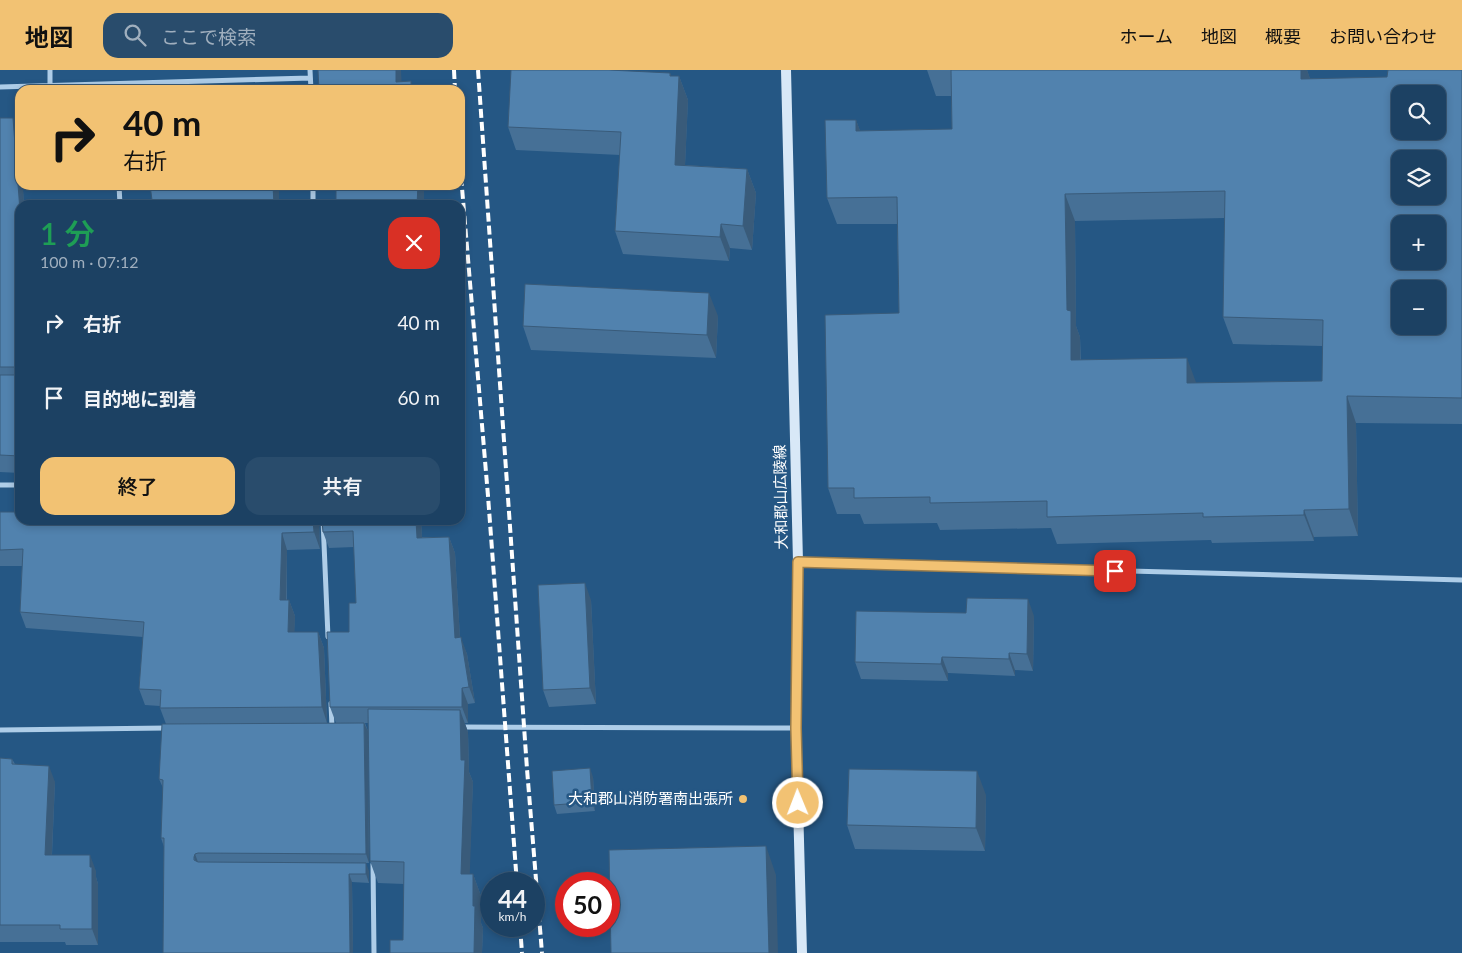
<!DOCTYPE html>
<html lang="ja">
<meta charset="utf-8">
<style>
:root{--surface:#1c4163;--page:#294c6c;--text:#f1f3f6;--muted:#a0afbe;--line:#3a5a78;--accent:#f2c273}
body{margin:0;font-family:Lato,"Noto Sans JP",sans-serif;background:var(--page);color:var(--text);height:100vh;display:flex;flex-direction:column;font-size:19px;white-space:nowrap}
*{box-sizing:border-box;margin:0}
p{font-size:16px;color:var(--muted)}
.icon{flex:none;width:28px;height:28px;fill:none;stroke:currentColor;stroke-width:2;stroke-linecap:round;stroke-linejoin:round}
.map{position:relative;flex:1;overflow:hidden}
.panel{position:absolute;left:15px;top:130px;width:450px;height:325px;display:flex;flex-direction:column;background:var(--surface);border-radius:15px;box-shadow:0 2px 8px #0003,0 0 0 1px var(--line)}
.panel>*{flex:none}
.banner{position:absolute;left:15px;top:15px;width:450px;height:105px;border-radius:15px;box-shadow:0 2px 8px #0003,0 0 0 1px var(--line);background:#f2c273;color:#111;overflow:hidden}
.controls{position:absolute;left:1391px;top:15px;display:grid;gap:10px}
.controls a{display:grid;place-items:center;width:55px;height:55px;border-radius:10px;background:var(--surface);box-shadow:0 2px 8px #0003,0 0 0 1px var(--line);font-size:25px}
.speed{position:absolute;left:480px;top:802px;display:flex;gap:10px;font-size:25px;font-weight:700;text-align:center}
.speed>*{display:grid;place-content:center;width:65px;height:65px;border-radius:50%;background:var(--surface);box-shadow:0 2px 8px #0003,0 0 0 1px var(--line);line-height:1}
.speed small{font-size:12px;font-weight:400}
.speed .limit{border:8px solid #d22;background:#fff;color:#111}
.pin{position:absolute;display:grid;place-items:center;width:42px;height:42px;color:#fff;margin:-21px;border-radius:10px;box-shadow:0 2px 8px #0006}
.me{position:absolute;width:55px;margin:-28px;rotate:359deg;stroke-linejoin:round;filter:drop-shadow(0 0 4px #0008)}
.turn{display:flex;align-items:center;gap:18px;height:105px;padding:0 25px;font-size:22px}
.turn .icon{width:65px;height:65px;stroke-width:2.5}
.turn b{display:block;font-size:35px;line-height:42px}
.round{display:grid;place-items:center;flex:none;width:52px;height:52px;border-radius:15px;background:var(--page)}
.headline{display:flex;align-items:center;justify-content:space-between;height:85px;padding:0 25px}
h1{font-size:30px;font-weight:600;line-height:38px;color:#1e9e55}
.primary-button{display:flex;gap:10px;margin-top:auto;padding:10px 25px}
.primary-button a{flex:1;height:58px;border-radius:15px;background:var(--accent);color:#111;font-size:20px;font-weight:600;line-height:58px;text-align:center}
.primary-button a+a{background:var(--page);color:var(--text)}
ul{padding:0;list-style:none}
li{display:flex;align-items:center;gap:15px;height:75px;padding:0 25px}
li div{flex:1}
li b{display:block;font-size:19px}
li em{font-style:normal}
header{display:flex;align-items:center;gap:30px;box-sizing:border-box;height:70px;padding:0 25px;background:var(--accent);color:#111}
header strong{font-size:24px}
nav{display:flex;gap:28px;margin-inline-start:auto;font-size:18px}
.search{width:350px;height:45px;background:var(--page);display:flex;align-items:center;gap:12px;box-sizing:border-box;padding:0 18px;border-radius:15px;color:var(--muted);font-size:19px}
.map>svg:first-child{display:block}
</style>
<header>
<strong>地図</strong>
<div class="search"><svg class="icon" aria-label="search" viewBox="0 0 24 24"><circle cx="10" cy="10" r="6"/><path d="M15 15l6 6"/></svg>ここで検索</div>
<nav><a>ホーム</a><a>地図</a><a>概要</a><a>お問い合わせ</a></nav>
</header>
<div class="map">
<svg width="1462" height="883" viewBox="0 0 1462 883">
<rect width="100%" height="100%" fill="#255784"/>
<g fill="none" stroke-linecap="round" stroke-linejoin="round">
<path stroke="#aecde8" stroke-width="5" d="M50,0V16
M310,0L311,20
M0,17L310,8
M119,115L120,135
M313,115V135
M0,415H20
M323,450L328,567
M798,492L1462,510
M331,633L332,657
M460,657L796,658
M0,660L167,658
M373,794L374,883"/>
<path stroke="#d8e8f7" stroke-width="10" d="M786,0L798,492L796,658L802,883"/>
<path stroke="#fff" stroke-width="4" stroke-dasharray="9 4" stroke-linecap="butt" d="M454,0L455,20
M478,0L527,699L542,883
M460,94L488,426L517,814
M520,856L522,883"/>
</g>
<path fill="#467096" fill-rule="evenodd" d="M927,0H1307L1310,9L1387,7L1462,0V354L1356,353L1358,466L1314,467V471L1212,473L1211,470L1057,474L1051,458L940,460L937,453L864,454L860,444H837L828,418L899,243L897,154H837L827,128L856,50L860,61L952,59L951,26H936ZM1225,148L1223,247L1233,274L1322,276V311L1196,313L1081,290L1080,267L1076,256L1075,151Z
M670,3L671,6H679L688,30L685,95L747,99L756,123L752,180L730,178L729,191L623,184L615,161L620,85L516,80L508,57Z
M0,48L19,65L24,135H20V403L0,402Z
M718,246L716,288L531,280L523,256Z
M0,442L20,450H319L320,479L287,480V530H289L295,546L294,562H318L324,578L327,653H336L330,637L349,562L356,533L354,477L329,478L323,462L322,450H421L422,467H449L455,483L460,568L467,584L475,633L468,634V653H465L468,662L469,702L473,712L469,804H473L481,826V853L483,858L482,883H390L403,870L404,814L378,813L370,791L369,653H365L368,661L369,793L201,792L369,801V813L352,812L353,883H163L164,777L161,768L163,718L159,709L166,654L160,638V636L145,635L139,619L143,567L26,558L20,542L22,496H0Z
M591,530L596,634L549,637L543,620Z
M1034,546L1033,601L1015,600V606L948,603V611L861,609L855,592Z
M0,688L12,689L15,694L55,712L52,785L96,801V807L98,814V875H66L65,872H0Z
M593,707L595,741L557,744L554,735Z
M986,725L985,781L855,779L847,755Z"/>
<path fill="#395b7a" d="M396,0H401L402,20L396,12Z
M1301,0H1307L1311,11L1301,9Z
M670,3L678,25L679,6L688,30L684,118L675,95Z
M411,11L414,20H411Z
M13,48L19,65L20,115H23L24,135H20V141Z
M856,50L866,76L856,61Z
M747,99L756,123L752,180L743,156Z
M273,115H279V135H274Z
M418,115H424V135H417Z
M1065,124L1075,151L1076,256L1080,267L1081,316L1071,290L1067,240Z
M721,154L730,178L729,191L720,167Z
M709,223L718,246L716,288L707,265Z
M1187,288L1197,315L1187,313Z
M1347,326L1356,353L1358,466L1349,439Z
M1304,440L1314,467V471L1304,445Z
M313,450H319L320,479L314,462Z
M416,450H421L423,484L417,468Z
M282,463L287,480L286,546L280,530Z
M449,467L455,483L461,585L455,568Z
M585,513L591,530L596,634L590,618Z
M1028,529L1034,546L1033,601L1027,584Z
M289,530L295,546L294,578L288,562Z
M318,562L324,578L327,653L322,637Z
M461,567L467,584L475,633L469,617Z
M1009,583L1015,600V606L1009,589Z
M942,587L948,603V611L941,594Z
M462,618L468,634V653L462,637Z
M460,640L468,662L469,702L473,712L469,826L461,804V690Z
M364,653L368,661L369,793L366,784Z
M49,696L55,712L51,802L45,785Z
M590,698L593,707L595,741L592,732Z
M977,701L986,725L985,781L976,758Z
M766,776L776,805L778,883H769Z
M195,784L198,792L197,795L194,787Z
M90,785L96,801V807L98,814V875L92,859Z
M366,793L369,801V813L366,804Z
M349,804L352,812L353,883H350Z
M473,804L481,826V853L483,858L482,883H474L473,836Z"/>
<path fill="#5182ae" stroke="#395b7a" fill-rule="evenodd" d="M318,0H396V12L411,11V20H319Z
M511,0H609L670,3V6H679L675,95L747,99L743,156L721,154L720,167L615,161L621,62L508,57Z
M951,0H1301V9L1387,7L1388,0H1462V328L1347,326L1349,439L1304,440V445L1203,447V443L1047,447V431L930,433V427L854,428V418H828L825,245L899,243L897,127L827,128L825,50H856V61L952,59ZM1400,24H1438V61H1400ZM1400,89H1438V126H1400ZM1225,121L1223,247L1323,250L1322,311L1187,313V288L1071,290V241L1067,240L1065,124ZM1400,154H1438V191H1400ZM1400,219H1438V256H1400Z
M0,48H13L20,141V386L0,385V305H15L18,302L16,297H0Z
M150,115H273L274,135H62V132L152,130Z
M336,115H418L417,135H336Z
M525,214L709,223L707,265L523,256Z
M0,442H20V450H313L314,462L282,463L280,530H289L288,562H318L322,637L160,638L161,620L139,619L144,552L20,542L23,479L0,480Z
M322,450H416L417,468L449,467L455,568L461,567L469,617L462,618V637H330L327,562H349V533H356L353,461L323,462Z
M585,513L590,618L543,620L538,515Z
M967,528L1028,529L1027,584L1009,583V589L942,587L941,594L855,592L856,541L966,543Z
M368,639L460,640L461,690H465L461,804H473V836H475L474,883H390V870H403L404,792L370,791Z
M364,653L366,784L198,783L195,784L194,787V790L198,792L366,793V804H349L350,883H163L164,768H161L163,710L159,709L162,654Z
M0,688L12,689V694L49,696L45,785H90V797H92V859H60V855H0Z
M590,698L592,732L554,735L552,701Z
M849,699L977,701L976,758L847,755Z
M766,776L769,883H611L609,780Z"/>
<g fill="none" stroke-linecap="round" stroke-linejoin="round">
<g stroke="#9d7e4b" stroke-width="12">
<path id="route" d="M798,733L796,658L798,492L1115,501"/>
</g>
<use href="#route" stroke="#f2c273" stroke-width="9"/>
</g>
<circle fill="#f2c273" stroke="#255784" stroke-width="2" cx="743" cy="729" r="5"/>
<g text-anchor="middle" stroke-width="5" stroke-linejoin="round" paint-order="stroke">
<g font-size="15" fill="#fff" stroke="#255784">
<text transform="translate(781 427) rotate(-91)" y="5">大和郡山広陵線</text>
</g>
<g font-size="15" fill="#fff" stroke="#255784" text-anchor="end">
<text x="733" y="734">大和郡山消防署南出張所</text>
</g>
</g>
</svg>
<div class="controls">
<a><svg class="icon" aria-label="search" viewBox="0 0 24 24"><circle cx="10" cy="10" r="6"/><path d="M15 15l6 6"/></svg></a>
<a><svg class="icon" aria-label="layers" viewBox="0 0 24 24"><path d="M12 4l9 5-9 5-9-5zM3 14l9 5 9-5"/></svg></a>
<a>+</a>
<a>−</a>
</div>
<div class="speed"><div>44<small>km/h</small></div><div class="limit">50</div></div>
<div class="pin" style="left:1115px;top:501px;background:#d93025"><svg class="icon" aria-label="arrive" viewBox="0 0 24 24"><path d="M6 21V4h12l-3 4 3 4H6"/></svg></div>
<svg class="me" style="left:798px;top:733px" viewBox="-20 -20 40 40"><circle r="17" fill="#f2c273" stroke="#fff" stroke-width="3"/><path d="M0-11L8 9 0 5-8 9z" fill="#fff"/></svg>
<div class="banner">
<div class="turn"><svg class="icon" aria-label="right" viewBox="0 0 24 24"><path d="M7 20v-9h11M14 6l5 5-5 5"/></svg><div><b>40 m</b>右折</div></div>
</div>
<section class="panel">
<div class="headline"><div><h1>1 分</h1><p>100 m · 07:12</p></div><a class="round" style="background:#d93025;color:#fff"><svg class="icon" aria-label="close" viewBox="0 0 24 24"><path d="M6 6l12 12M18 6L6 18"/></svg></a></div>
<ul>
<li><svg class="icon" aria-label="right" viewBox="0 0 24 24"><path d="M7 20v-9h11M14 6l5 5-5 5"/></svg><div><b>右折</b></div><em>40 m</em></li>
<li><svg class="icon" aria-label="arrive" viewBox="0 0 24 24"><path d="M6 21V4h12l-3 4 3 4H6"/></svg><div><b>目的地に到着</b></div><em>60 m</em></li>
</ul>
<div class="primary-button"><a>終了</a><a>共有</a></div>
</section>
</div>
